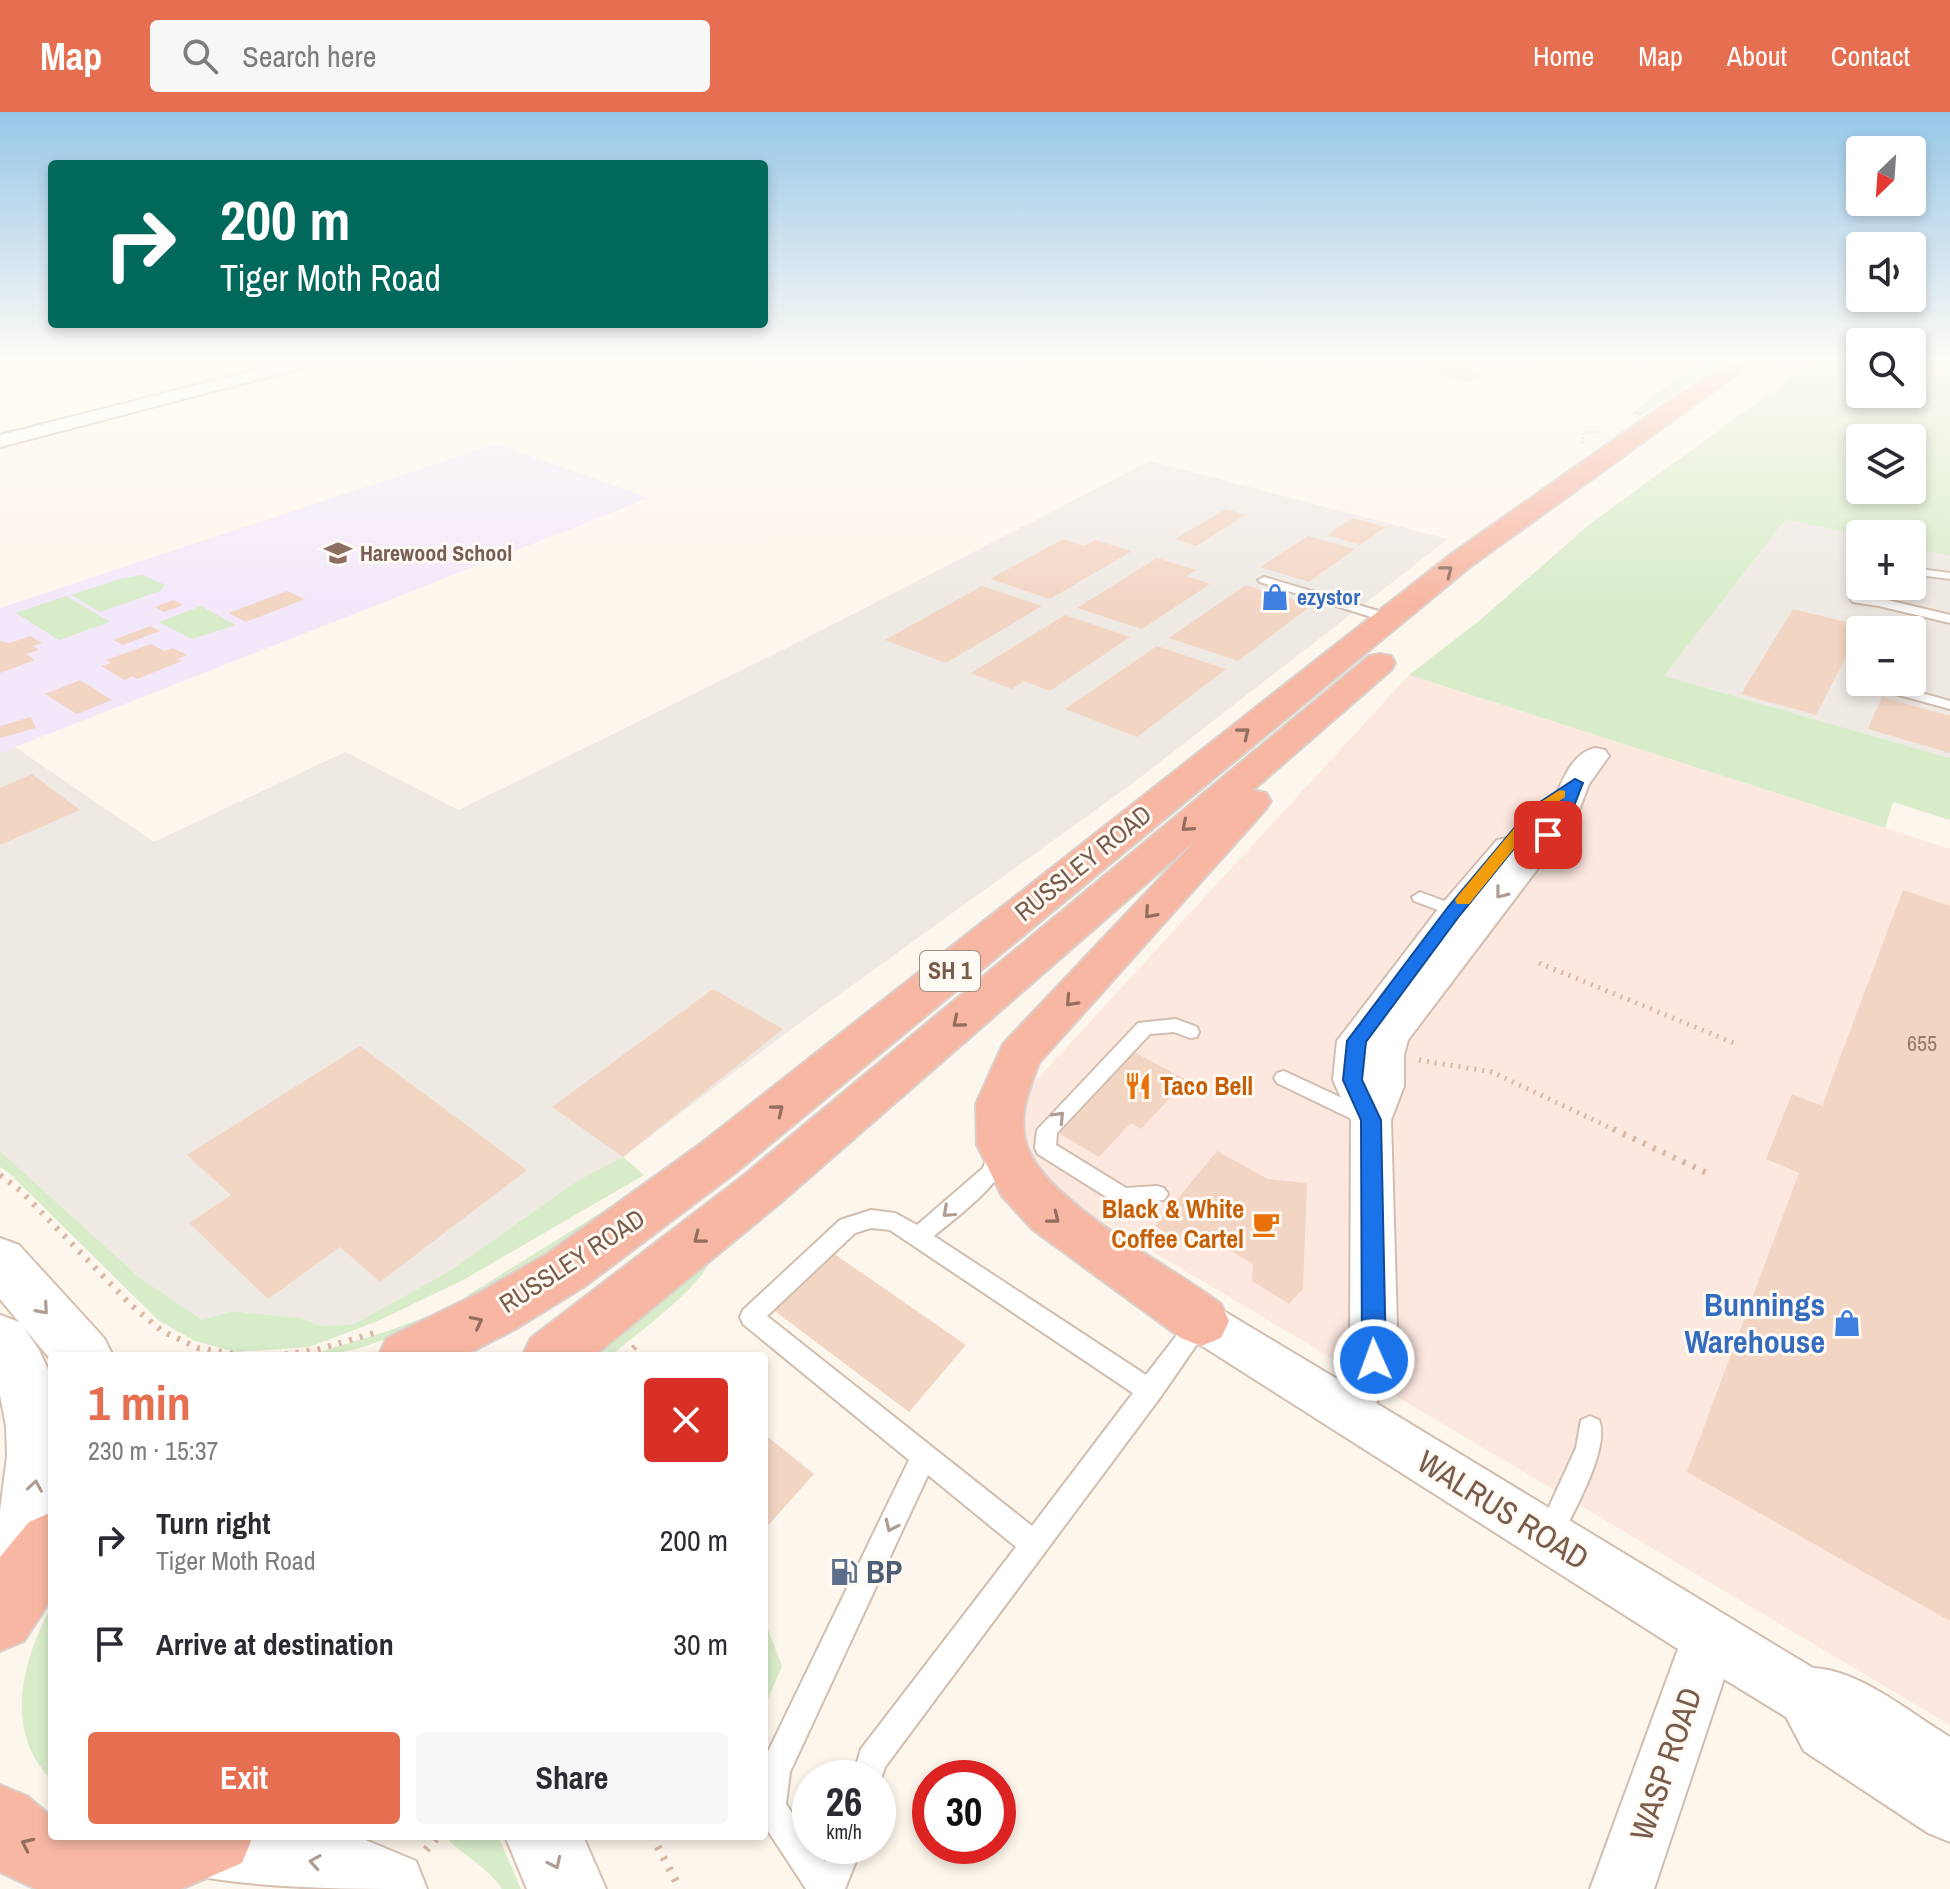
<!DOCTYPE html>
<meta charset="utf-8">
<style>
:root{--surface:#fff;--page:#f7f7f7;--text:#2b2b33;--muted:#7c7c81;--accent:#e76f51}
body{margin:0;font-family:"Archivo Narrow",sans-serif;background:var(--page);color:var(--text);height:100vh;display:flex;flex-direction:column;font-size:30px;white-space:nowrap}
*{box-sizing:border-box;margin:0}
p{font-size:26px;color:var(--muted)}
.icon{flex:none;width:44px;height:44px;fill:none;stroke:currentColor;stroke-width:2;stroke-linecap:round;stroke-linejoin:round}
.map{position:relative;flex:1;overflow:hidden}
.side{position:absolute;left:48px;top:1240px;width:720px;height:488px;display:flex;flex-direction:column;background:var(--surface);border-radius:8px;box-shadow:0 4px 12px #0003}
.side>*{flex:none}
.hud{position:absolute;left:48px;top:48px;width:720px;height:168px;border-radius:8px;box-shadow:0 4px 12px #0003;background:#00695c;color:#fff;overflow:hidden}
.needle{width:52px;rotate:205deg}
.tools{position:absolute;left:1846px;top:24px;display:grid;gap:16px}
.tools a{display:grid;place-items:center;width:80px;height:80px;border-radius:8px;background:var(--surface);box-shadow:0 4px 12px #0003;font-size:40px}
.speed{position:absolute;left:792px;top:1648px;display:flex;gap:16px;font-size:40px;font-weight:700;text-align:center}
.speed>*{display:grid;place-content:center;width:104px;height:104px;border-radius:50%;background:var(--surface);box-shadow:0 4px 12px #0003;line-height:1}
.speed small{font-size:20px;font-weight:400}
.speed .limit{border:12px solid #d22;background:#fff;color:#111}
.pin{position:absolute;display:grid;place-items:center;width:68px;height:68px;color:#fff;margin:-34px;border-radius:16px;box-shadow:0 4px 12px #0006}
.me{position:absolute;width:88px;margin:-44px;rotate:358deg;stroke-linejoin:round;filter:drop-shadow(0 0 6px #0008)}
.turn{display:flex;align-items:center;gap:28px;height:168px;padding:0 40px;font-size:36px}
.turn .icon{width:104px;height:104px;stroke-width:2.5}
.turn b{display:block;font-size:56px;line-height:68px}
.round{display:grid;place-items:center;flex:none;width:84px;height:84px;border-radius:8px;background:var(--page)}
.summary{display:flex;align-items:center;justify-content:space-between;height:136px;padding:0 40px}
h1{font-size:48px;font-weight:800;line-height:60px;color:var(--accent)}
.action{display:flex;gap:16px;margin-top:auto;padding:16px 40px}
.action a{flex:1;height:92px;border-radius:8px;background:var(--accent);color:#fff;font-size:32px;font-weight:800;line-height:92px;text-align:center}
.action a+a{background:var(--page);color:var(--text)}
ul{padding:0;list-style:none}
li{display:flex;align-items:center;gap:24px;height:104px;padding:0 40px}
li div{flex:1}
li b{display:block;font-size:30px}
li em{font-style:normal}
header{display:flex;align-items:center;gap:48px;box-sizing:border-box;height:112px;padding:0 40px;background:var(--accent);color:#fff}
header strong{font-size:38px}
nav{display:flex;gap:44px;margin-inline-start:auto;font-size:28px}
.search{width:560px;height:72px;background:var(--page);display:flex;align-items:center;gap:20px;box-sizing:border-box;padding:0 28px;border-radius:8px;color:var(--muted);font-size:30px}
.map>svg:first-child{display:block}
</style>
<header>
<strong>Map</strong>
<div class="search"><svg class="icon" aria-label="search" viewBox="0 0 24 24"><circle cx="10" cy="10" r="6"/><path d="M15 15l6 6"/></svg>Search here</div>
<nav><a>Home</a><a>Map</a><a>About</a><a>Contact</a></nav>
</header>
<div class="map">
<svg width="1950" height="1777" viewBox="0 0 1950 1777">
<rect width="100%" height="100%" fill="#fdf6ec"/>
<path fill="#fde8e0" d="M1409,563L1950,737V1613L1061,1085L1021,1030V985Z"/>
<path fill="#efe9e4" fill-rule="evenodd" d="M1150,349L1448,427L1133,671L786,921L623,1045L577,1069L448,1160L354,1212L320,1214L301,1206L232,1199L202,1208L139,1165L0,1039V641L15,635L154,730L345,640L459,698L793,533Z
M1786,407L1860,424V474H1912V436L1950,444V646L1664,564ZM1860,518H1912V570H1860Z"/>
<path fill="#f3e8fa" d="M496,332L649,386L0,641V496Z"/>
<path fill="#d8ecc9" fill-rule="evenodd" d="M1710,245H1733L1641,304L1631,302L1674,268Z
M1820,245H1860V282H1912V245H1950V444L1912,436V422L1860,424L1786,407L1664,564L1950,646V708L1893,690L1885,716L1409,563L1479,509L1591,411ZM1860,326H1912V378H1860Z
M143,463L165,473L160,479L100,500L71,483L123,466Z
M66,484L110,510L59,528L16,501Z
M201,494L236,513L192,527L159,510Z
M0,1039L139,1165L202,1208L232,1199L301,1206L320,1214L354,1212L448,1160L577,1069L623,1045L644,1063L465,1167L378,1209L309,1235L235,1240L195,1229L158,1208L8,1060L0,1055Z
M637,1078L587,1122L471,1188L468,1183Z
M710,1149C698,1178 637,1221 611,1244H586Z
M441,1199V1204C397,1222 355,1244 307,1244L388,1219Z
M52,1493V1668C2,1619 23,1547 52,1493Z
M764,1507L782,1554L764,1596Z
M454,1724H498L521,1777H502C488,1756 468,1746 449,1729Z"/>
<path fill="#f3d5c3" d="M1441,248L1471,254L1486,262L1471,270L1420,260Z
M1619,252L1650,258L1642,264L1611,258Z
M1226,397L1246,403L1196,434L1175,427Z
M1353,406L1386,415L1360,433L1327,423Z
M1308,424L1355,437L1309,470L1260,455Z
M1063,427L1084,434L1095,428L1132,439L1050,487L990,467Z
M1157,446L1196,458L1186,464L1210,472L1142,517L1077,496Z
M1246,473L1312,493L1238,549L1169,526Z
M982,474L1042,494L946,551L885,528Z
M287,479L305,487L246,510L229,501Z
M174,488L183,493L164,500L155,495Z
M1793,497L1862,514L1816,603L1741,582Z
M1065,503L1130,525L1050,579L1024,569L1012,577L971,561Z
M150,514L160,519L123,533L113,528Z
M30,524L42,531L33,534L39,538L26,542L35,548L0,561V529L10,531Z
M151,532L164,539L173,536L187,543L178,547L182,549L137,567L133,564L124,568L101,554L111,551L106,548Z
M1157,534L1226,557L1137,625L1065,597Z
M80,568L112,588L77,602L45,582Z
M1882,585L1950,604V641L1868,617Z
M31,605L36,616L0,626V614Z
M32,662L80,698L0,733V676Z
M1903,778L1950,794V1509L1687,1360L1799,1061L1766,1047L1792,982L1822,994Z
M713,877L783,917L623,1045L552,995Z
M360,934L527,1058L380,1170L340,1135L268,1187L189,1111L231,1083L187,1043Z
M1134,940L1187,968L1141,1017L1131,1011L1099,1045L1055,1019Z
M1217,1039L1268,1067L1307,1071L1303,1177L1289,1192L1252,1169L1253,1152L1220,1133L1218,1137L1182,1130L1155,1114Z
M820,1132L966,1233L909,1300L759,1187Z
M764,1322L814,1362L764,1418Z"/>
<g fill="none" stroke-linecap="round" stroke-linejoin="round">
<g stroke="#d1beb0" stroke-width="4">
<path id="lane" d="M1912,456L1950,461V467L1912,462Z
M1264,465L1392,503L1394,506L1384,509L1260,470L1258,468Z
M1857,484L1879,486L1950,503V511L1879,494L1853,490L1851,488Z
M1882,570L1950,589V597L1877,577V571Z
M1420,780L1460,795L1462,799L1454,804L1414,789L1412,785Z
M1176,907L1197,915L1199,920L1197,925L1190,926L1174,920L1150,922L1057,1021L1056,1033L1126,1076L1157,1074L1164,1076L1168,1082L1164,1088L1123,1093L1116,1091L1038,1042L1035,1036L1037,1018L1138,911Z
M1284,959L1372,1000L1375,1005L1372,1010H1358L1277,971L1274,966L1277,961Z
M999,1031L1006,1033C1020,1060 953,1108 934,1124L1146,1263L1193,1202L1201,1199L1209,1202L1213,1209L1159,1287L885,1655L878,1676V1666H852L861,1637L1016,1435L928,1363L790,1660L786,1692L810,1728V1734H814L825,1750L830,1734H862L845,1777H806L764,1713V1648L909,1348L743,1212L740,1205L743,1198L840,1108L871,1098L895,1101L917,1113L983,1056L992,1033ZM871,1116L890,1118L1133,1281L1032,1414L767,1204L855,1121Z
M1590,1304L1599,1308C1611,1336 1572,1402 1559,1430L1550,1434L1541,1430L1537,1421L1576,1336L1581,1308Z"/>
</g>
<g stroke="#d1beb0" stroke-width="4">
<path id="street" d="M307,245H335L333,248L0,335V323Z
M1595,636L1605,638L1609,644L1589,672L1576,706L1408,928L1404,943V974L1391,1008L1398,1248L1376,1291L1813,1556C1860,1558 1910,1601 1950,1625V1730L1928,1721L1804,1639L1786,1605L1724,1567L1654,1777H1590L1678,1537L1185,1223L1178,1209L1185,1195L1201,1189L1217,1195L1337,1267L1350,1245L1351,1008L1333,968L1337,929L1442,792L1497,728L1508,726L1519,728L1523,734C1531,724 1541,714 1547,703C1559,681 1567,642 1595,636Z"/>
</g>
<g stroke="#d6c0b0" stroke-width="4">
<path id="secondary" d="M0,1126L19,1133L104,1226L113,1244H52V1249L24,1216L39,1238L52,1266V1464L41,1491L18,1501L0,1494V1399L7,1344L6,1314L0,1283V1203L19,1210L0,1187Z
M166,1724H356L416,1749L427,1777C348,1777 246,1777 174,1759L163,1732Z
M505,1724H583L606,1777H527Z"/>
</g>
<g stroke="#dad1cd" stroke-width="4">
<path id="highway" d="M1739,245H1761L1470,455L735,1061L585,1174L517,1216L463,1244H378L387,1226L477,1182L547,1142L699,1033L1450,443L1655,299Z
M1380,542L1391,544L1395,551L1391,558L1253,678L1266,681L1271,689L1266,697L1039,951C1029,978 1017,1005 1027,1034C1045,1090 1173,1155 1221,1192L1229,1209L1221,1226L1201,1234L1181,1226L1032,1117L1002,1084L977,1033L976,992L1003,932L1196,728L779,1092L594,1244H522L531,1226L743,1064L1369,544Z
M52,1400V1486L24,1529L0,1539V1445L29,1410Z
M0,1673L27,1684L52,1705V1724H253L242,1751L181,1777H36L0,1760Z"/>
</g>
<path stroke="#d9b8a5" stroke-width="2" stroke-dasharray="1 3" stroke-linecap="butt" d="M1582,331L1584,320H1598"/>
<path stroke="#d9b8a5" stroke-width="5" stroke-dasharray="2 6" stroke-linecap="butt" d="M1539,851L1734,931
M1419,948L1492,960L1617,1019"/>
<path stroke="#d9b8a5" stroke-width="6" stroke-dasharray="3 8" stroke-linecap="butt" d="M1613,1017L1707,1061
M0,1063L21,1079L131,1193L162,1219L198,1236L246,1244
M274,1244L316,1238L374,1221
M625,1244L639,1231"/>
<path stroke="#d9b8a5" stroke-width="8" stroke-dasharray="3 9" stroke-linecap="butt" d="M652,1724L680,1777
M426,1738L438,1724"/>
<use href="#lane" fill="#fff" fill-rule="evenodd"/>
<use href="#street" fill="#fff" fill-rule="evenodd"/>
<use href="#secondary" fill="#fff" fill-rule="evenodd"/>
<use href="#highway" fill="#f7b7a3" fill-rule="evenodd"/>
</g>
<defs><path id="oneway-chevron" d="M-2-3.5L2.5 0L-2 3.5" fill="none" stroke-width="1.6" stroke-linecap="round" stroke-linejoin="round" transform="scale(2)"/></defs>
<g stroke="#936e5e">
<use href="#oneway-chevron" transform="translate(1447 459) rotate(-38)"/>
<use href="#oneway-chevron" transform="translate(1244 621) rotate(-39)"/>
<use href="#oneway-chevron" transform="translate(1187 714) rotate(139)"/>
<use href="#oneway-chevron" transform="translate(1150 801) rotate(131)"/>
<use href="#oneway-chevron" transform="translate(1071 889) rotate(133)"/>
<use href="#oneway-chevron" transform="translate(958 910) rotate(140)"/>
<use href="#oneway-chevron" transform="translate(778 998) rotate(-39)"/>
<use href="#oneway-chevron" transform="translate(1054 1106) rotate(38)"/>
<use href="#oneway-chevron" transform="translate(699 1126) rotate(142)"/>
<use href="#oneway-chevron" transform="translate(477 1210) rotate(-27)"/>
<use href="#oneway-chevron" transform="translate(27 1732) rotate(-155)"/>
</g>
<g stroke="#af9d94">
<use href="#oneway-chevron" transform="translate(1501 781) rotate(128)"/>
<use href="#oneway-chevron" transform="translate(1059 1005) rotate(-46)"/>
<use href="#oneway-chevron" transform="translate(948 1100) rotate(138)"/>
<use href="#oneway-chevron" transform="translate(43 1197) rotate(49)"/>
<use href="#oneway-chevron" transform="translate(35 1374) rotate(-81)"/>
<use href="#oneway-chevron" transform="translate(891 1414) rotate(115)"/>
<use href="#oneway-chevron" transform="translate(315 1750) rotate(-171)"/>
<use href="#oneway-chevron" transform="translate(555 1751) rotate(65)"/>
</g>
<linearGradient id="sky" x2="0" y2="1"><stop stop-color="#97c7e8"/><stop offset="0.5" stop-color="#fefbf6"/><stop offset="1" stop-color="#fefbf6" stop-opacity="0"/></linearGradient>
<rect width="1950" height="494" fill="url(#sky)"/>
<path fill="#1a73e8" stroke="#114b97" stroke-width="2" d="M1575,667L1583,671C1575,689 1568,720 1548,727L1540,723L1554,705L1561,689L1542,702L1460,803L1366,930L1362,968L1381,1008L1386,1248L1383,1256L1374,1259L1366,1256L1362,1248L1361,1008L1343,968L1347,929L1448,795L1531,696Z"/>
<path fill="#f59e0b" d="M1560,678L1565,679V685L1542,702L1469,792H1457L1455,788L1457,785L1531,696Z"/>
<defs>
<g id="school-bare" transform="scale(2.16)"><path d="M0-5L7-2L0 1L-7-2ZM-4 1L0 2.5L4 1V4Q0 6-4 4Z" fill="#8d6e63" stroke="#fffaf3" stroke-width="2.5" paint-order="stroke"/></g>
<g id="shop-bare" transform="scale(2.16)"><path d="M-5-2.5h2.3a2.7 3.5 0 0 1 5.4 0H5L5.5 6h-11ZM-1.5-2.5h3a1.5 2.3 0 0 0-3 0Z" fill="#3f7fe0" stroke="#fffaf3" stroke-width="2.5" paint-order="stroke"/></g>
<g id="restaurant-bare" transform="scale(2.16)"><path d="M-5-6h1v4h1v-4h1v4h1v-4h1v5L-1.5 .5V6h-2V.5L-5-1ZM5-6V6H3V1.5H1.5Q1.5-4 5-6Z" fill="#e8710a" stroke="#fffaf3" stroke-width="2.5" paint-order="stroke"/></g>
<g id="cafe-bare" transform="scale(2.16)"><path d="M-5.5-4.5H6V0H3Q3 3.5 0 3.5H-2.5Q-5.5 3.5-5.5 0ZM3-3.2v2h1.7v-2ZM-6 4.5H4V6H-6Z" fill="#e8710a" stroke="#fffaf3" stroke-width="2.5" paint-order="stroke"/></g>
<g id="fuel-bare" transform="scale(2.16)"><path d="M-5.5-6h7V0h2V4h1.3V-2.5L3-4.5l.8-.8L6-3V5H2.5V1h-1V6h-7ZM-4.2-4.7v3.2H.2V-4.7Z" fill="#5c6f8a" stroke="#fffaf3" stroke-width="2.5" paint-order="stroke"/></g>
</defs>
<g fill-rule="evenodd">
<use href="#school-bare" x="338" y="441"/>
<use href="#shop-bare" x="1275" y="485"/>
<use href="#restaurant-bare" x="1138" y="974"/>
<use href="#cafe-bare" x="1266" y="1112"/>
<use href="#shop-bare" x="1847" y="1211"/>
<use href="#fuel-bare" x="844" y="1460"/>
</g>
<g text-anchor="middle" stroke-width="6" stroke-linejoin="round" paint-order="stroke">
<g font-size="22" font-weight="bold" fill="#785e54" stroke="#fffaf3" text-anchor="start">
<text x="360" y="449">Harewood School</text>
</g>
<g font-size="22" font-weight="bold" fill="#366cbe" stroke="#fffaf3" text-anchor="start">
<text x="1297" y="493">ezystor</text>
</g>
<g font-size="22" fill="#987a6a">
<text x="1922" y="939">655</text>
</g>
<rect fill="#fffaf3" stroke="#a28b7f" stroke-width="2" x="920" y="839" width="60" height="40" rx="6"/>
<g font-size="24" font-weight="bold" fill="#7a5c4d">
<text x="950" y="867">SH 1</text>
</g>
<g font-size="26" fill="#7a5c4d" stroke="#fffaf3">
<text transform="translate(1083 751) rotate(-39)" y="9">RUSSLEY ROAD</text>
<text transform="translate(572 1149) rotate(-33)" y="9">RUSSLEY ROAD</text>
</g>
<g font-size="26" font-weight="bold" fill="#c56008" stroke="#fffaf3" text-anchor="start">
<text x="1160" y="983">Taco Bell</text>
<text x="1244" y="1106" text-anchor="end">Black &amp; White<tspan x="1244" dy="30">Coffee Cartel</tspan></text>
</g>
<g font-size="32" font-weight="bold" fill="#366cbe" stroke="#fffaf3" text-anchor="end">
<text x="1825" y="1204">Bunnings<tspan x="1825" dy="37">Warehouse</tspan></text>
</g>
<g font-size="32" fill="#7a5c4d" stroke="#fffaf3">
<text transform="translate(1503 1398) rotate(32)" y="11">WALRUS ROAD</text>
<text transform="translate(1666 1652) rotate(-71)" y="11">WASP ROAD</text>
</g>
<g font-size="32" font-weight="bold" fill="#4e5e75" stroke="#fffaf3" text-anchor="start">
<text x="866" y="1471">BP</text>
</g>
</g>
</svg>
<div class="tools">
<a><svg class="needle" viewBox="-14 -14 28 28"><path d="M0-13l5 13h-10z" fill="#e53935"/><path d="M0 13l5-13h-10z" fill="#7c7c81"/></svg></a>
<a><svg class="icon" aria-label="sound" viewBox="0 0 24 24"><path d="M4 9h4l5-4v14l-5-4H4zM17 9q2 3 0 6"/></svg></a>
<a><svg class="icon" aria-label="search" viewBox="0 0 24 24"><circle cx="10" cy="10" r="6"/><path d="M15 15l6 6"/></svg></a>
<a><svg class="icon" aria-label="layers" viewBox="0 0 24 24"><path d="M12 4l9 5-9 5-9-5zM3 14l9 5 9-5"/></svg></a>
<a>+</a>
<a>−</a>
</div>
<div class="speed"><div>26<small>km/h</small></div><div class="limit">30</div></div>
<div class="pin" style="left:1548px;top:723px;background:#d93025"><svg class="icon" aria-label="arrive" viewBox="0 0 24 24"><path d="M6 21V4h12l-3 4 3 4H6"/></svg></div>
<svg class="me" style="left:1374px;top:1248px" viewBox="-20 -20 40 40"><circle r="17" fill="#1a73e8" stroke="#fff" stroke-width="3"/><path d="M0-11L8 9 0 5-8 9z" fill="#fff"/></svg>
<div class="hud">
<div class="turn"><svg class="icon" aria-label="right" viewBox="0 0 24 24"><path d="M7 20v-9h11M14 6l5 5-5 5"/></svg><div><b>200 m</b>Tiger Moth Road</div></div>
</div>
<section class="side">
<div class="summary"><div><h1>1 min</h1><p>230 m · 15:37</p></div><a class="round" style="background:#d93025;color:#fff"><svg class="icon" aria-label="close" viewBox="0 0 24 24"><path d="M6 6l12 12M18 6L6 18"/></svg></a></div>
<ul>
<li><svg class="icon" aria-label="right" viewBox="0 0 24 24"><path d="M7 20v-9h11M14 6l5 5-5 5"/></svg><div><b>Turn right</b><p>Tiger Moth Road</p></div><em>200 m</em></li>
<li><svg class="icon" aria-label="arrive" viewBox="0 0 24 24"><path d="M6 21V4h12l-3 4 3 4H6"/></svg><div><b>Arrive at destination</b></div><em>30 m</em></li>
</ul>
<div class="action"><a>Exit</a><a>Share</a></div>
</section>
</div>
